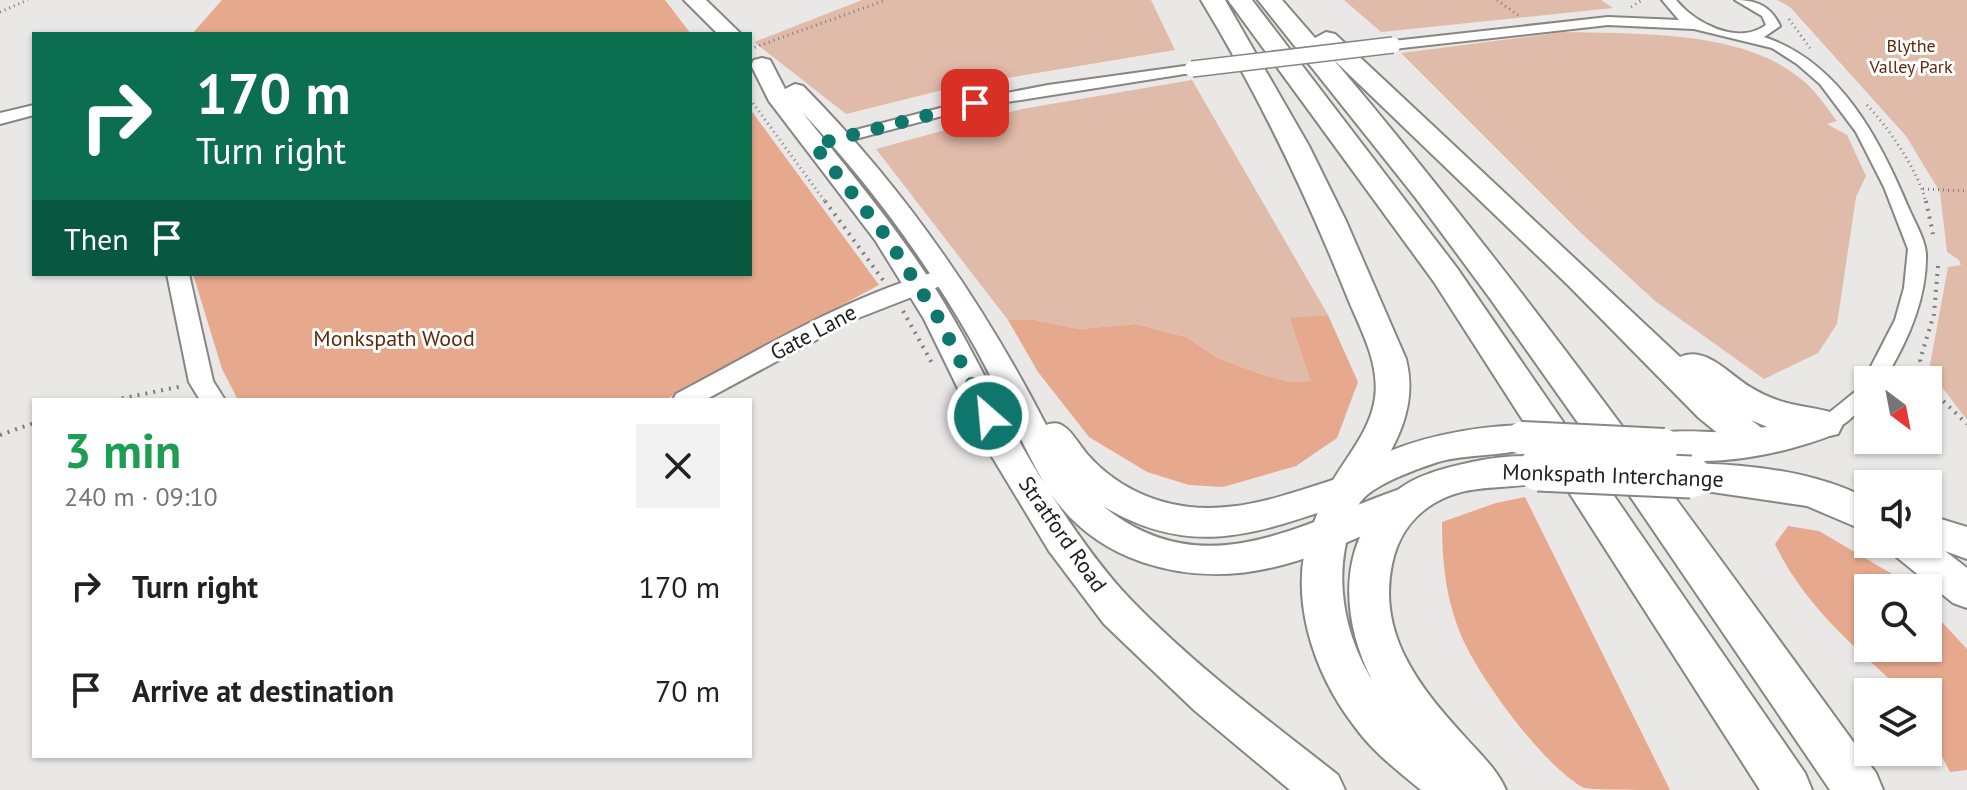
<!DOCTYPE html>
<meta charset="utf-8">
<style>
:root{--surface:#fff;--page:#f2f2f2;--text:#222;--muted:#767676}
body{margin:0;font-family:"PT Sans",sans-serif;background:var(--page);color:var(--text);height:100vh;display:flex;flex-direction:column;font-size:30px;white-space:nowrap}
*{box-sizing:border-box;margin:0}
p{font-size:26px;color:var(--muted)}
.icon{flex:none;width:44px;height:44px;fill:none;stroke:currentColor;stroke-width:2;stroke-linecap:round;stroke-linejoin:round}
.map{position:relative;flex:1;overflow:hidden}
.panel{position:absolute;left:32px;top:398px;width:720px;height:360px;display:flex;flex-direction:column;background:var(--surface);border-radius:0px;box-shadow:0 2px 6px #0004}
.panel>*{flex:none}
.guide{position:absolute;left:32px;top:32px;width:720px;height:244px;border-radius:0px;box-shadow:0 2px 6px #0004;background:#0b6e4f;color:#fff;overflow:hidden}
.needle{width:52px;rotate:148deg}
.controls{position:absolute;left:1854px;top:366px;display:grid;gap:16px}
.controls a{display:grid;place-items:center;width:88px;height:88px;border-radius:0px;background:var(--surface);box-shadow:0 2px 6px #0004;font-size:40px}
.pin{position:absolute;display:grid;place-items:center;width:68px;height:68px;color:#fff;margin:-34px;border-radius:16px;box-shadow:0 4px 12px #0006}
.me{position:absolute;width:88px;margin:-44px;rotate:333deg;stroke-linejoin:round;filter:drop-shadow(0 0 6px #0008)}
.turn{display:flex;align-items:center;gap:28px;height:168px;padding:0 32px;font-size:36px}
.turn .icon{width:104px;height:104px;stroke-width:2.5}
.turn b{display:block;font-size:56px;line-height:68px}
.then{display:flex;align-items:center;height:76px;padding:0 32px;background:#0003;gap:16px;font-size:30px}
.round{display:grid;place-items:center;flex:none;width:84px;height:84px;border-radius:0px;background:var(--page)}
.overview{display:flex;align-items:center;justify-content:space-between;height:136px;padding:0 32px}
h1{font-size:48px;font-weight:700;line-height:60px;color:#1e9e55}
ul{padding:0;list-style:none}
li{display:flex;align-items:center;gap:24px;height:104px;padding:0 32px}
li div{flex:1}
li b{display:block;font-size:30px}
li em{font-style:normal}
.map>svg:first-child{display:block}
</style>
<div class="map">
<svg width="1967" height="790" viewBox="0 0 1967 790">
<rect width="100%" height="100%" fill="#eae7e7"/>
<path fill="#e1bbaa" d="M862,0H1151L1175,50L959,86L846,114L754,42Z
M1344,0H1601L1613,8L1381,32Z
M1777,0H1967V420L1935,378L1930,365L1948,267L1961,265L1959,260L1947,252L1940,192L1906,136L1790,7Z
M1564,32C1635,34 1737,30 1796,75C1813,87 1824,104 1837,121L1827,124L1847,135L1866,176L1856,197L1837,324L1818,353L1764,379L1655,301L1580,232L1401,53Z
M1192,80L1328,315L1289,319L1312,381L1290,382L1261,374L1218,358L1186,337L1136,324L1079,329L1035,320H1008L876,149L1022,109Z"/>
<path fill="#e7a98d" d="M222,0H665L691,34H192Z
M750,109L879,285L665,400H238L222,369L193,274H750Z
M1328,315L1358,382L1337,438L1296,466L1223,487L1189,485L1147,472L1089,437L1038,372L1008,320H1035L1079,329L1136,324L1186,337L1218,358L1261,374L1290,382L1311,381L1289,318Z
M1525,497L1670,790C1653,790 1595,790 1584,788C1543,766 1472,670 1457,625C1445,591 1442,559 1442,522L1496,503Z
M1788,526L1819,531L1904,581L1910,588H1868V648H1928V607L1967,649V770L1950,772L1928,730V692H1904C1854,647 1804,605 1775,544Z"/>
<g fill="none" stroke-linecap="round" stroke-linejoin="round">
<g stroke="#888585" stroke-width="4">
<path id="minor" d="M1662,0H1676C1695,23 1737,46 1766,25L1762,16L1735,0C1756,0 1771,6 1780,26L1764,37C1840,62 1880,140 1909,209C1915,223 1925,239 1926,254C1927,299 1907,343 1884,380H1868V401C1855,414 1839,436 1818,429L1815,424L1866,383L1864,380L1895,320L1904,288L1908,249L1884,187L1856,132L1820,84L1797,64L1772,48L1694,29L1608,25L1393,49L1386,45L1393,41L1608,17L1679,20Z
M1192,65L1199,69L1197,72L976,107L814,150L806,145L809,142L975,99L1048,85Z"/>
</g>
<g stroke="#888585" stroke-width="4">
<path id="tertiary" d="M34,105V115L0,124V113Z
M945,269L953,271L956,276L953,281L853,320L705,400H673L676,394C763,348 849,295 945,269Z
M167,274H189L213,381L225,400H200L189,382Z"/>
</g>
<g stroke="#888585" stroke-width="4">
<path id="primary" d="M684,0H706L741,34H718Z
M762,58L770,60L785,89L795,84L803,86C903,187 981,299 1046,425C1052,423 1058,422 1063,426C1072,431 1080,446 1087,454C1100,469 1117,482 1135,491C1208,527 1276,498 1348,475L1360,479L1365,489L1360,499C1266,529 1197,563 1103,506C1206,590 1305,520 1409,486L1421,490L1426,500L1421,510C1327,550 1247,597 1142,562C1104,549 1074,527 1051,494C1075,531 1101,569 1132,601C1195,666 1268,720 1338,775L1345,790H1290L1194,710L1104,624L1049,551L988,450L924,319L875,240L769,101L751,65L754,60ZM802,112C869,183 927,262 975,347C1000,392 1019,439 1044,483C1010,430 985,373 953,318C911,244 855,178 802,112Z"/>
</g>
<g stroke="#888585" stroke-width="4">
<path id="trunk" d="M1825,411L1837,415L1842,424L1837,433C1786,454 1705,471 1651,454L1646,445L1651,436C1675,428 1702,433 1727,432C1762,430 1792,421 1825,411Z
M1522,425L1534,429L1540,438L1534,447C1504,457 1470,453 1438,462C1419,468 1375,484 1362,500C1357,505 1355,515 1352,522C1333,575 1343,632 1372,680C1341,620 1336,541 1393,494C1414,475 1445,468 1472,462C1496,457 1527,453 1551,460L1556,470L1551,480C1516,491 1477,482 1442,499C1415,512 1398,535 1392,564C1377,635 1420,688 1465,737C1480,754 1497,769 1506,790H1421C1398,771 1373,752 1355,727C1313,673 1286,593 1312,527C1319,511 1324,490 1337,478C1345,470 1358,465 1369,460C1418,437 1468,427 1522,425Z
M1691,463C1750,465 1815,471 1868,499V532L1807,506L1678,487L1673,477L1678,467Z
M1928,515L1967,527V559L1945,551L1967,568V608L1953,603L1894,555L1889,544H1928Z"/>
</g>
<g stroke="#888585" stroke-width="4">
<path id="motorway" d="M1201,0H1225L1309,146L1346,221L1406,359C1420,414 1389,454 1362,500L1348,504L1334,500L1328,489C1344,459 1370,433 1375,398C1380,361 1359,327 1346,294C1305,192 1258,94 1201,0Z
M1228,0H1252L1457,268L1805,773L1812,790H1760L1434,282Z
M1258,0H1282L1315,38L1326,32L1335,34L1680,357C1705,345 1729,374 1750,387C1785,408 1803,404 1838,414L1843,424L1838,434C1810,442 1777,432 1751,420L1767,432L1773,442L1767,452L1754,456L1741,452L1699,418L1569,286L1333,59C1526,287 1700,532 1876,773L1883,790H1830L1632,499L1489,297L1415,197Z"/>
</g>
<path stroke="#7e7c7c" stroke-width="3" stroke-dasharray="1 4" stroke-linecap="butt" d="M1497,0L1519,16
M1631,7L1642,0
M0,12L28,0
M1789,19L1810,48
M750,49L886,0
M750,99L826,203
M1867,105C1889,128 1919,172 1926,203
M1923,189L1967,191"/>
<path stroke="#7e7c7c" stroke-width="4" stroke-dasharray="2 6" stroke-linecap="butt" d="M825,201L883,280
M1926,201L1933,234
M1938,266L1934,314L1920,360L1937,395L1967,424
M903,311L932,363
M114,400L183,386
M0,435L34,423"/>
<use href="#minor" fill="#fff" fill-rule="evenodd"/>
<use href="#tertiary" fill="#fff" fill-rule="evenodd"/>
<use href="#primary" fill="#fff" fill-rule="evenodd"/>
<use href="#trunk" fill="#fff" fill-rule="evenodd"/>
<use href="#motorway" fill="#fff" fill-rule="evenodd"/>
<g stroke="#888585" stroke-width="18" stroke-linecap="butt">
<path id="minor-bridge" d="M1192,69L1393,45"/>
</g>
<g stroke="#888585" stroke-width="36" stroke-linecap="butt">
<path id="trunk-bridge-far1" d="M1522,438L1664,445"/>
</g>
<g stroke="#888585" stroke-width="45" stroke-linecap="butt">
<path id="trunk-bridge" d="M1538,470L1691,477"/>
</g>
<use href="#minor-bridge" stroke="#fff" stroke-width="15"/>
<use href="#trunk-bridge-far1" stroke="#fff" stroke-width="32"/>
<use href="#trunk-bridge" stroke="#fff" stroke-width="41"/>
</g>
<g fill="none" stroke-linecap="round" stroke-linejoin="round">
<path stroke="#0f766e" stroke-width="14" stroke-dasharray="0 25.2" d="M975,103L814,145L886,236L939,319L988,416"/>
</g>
<g text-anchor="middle" stroke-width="6" stroke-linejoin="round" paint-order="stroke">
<g font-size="18" fill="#61290b" stroke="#fff">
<text x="1911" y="52">Blythe<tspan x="1911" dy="21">Valley Park</tspan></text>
</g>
<g font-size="22" fill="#212020" stroke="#fff">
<text transform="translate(813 332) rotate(-28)" y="8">Gate Lane</text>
<text transform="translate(1613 475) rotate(2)" y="8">Monkspath Interchange</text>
<text transform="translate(1063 534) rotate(55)" y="8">Stratford Road</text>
</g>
<g font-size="22" fill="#61290b" stroke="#fff">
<text x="394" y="346">Monkspath Wood</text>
</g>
</g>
</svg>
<div class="controls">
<a><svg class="needle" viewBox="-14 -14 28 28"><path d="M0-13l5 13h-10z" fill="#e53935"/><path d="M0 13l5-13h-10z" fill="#767676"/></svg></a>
<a><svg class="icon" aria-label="sound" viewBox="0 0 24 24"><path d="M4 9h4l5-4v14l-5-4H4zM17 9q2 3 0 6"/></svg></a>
<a><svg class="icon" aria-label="search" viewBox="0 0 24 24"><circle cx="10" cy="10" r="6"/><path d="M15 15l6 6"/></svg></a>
<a><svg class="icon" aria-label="layers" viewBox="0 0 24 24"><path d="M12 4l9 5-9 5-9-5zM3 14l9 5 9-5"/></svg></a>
</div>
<div class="pin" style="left:975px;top:103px;background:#d93025"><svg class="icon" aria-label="arrive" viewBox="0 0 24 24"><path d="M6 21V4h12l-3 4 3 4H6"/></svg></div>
<svg class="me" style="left:988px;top:416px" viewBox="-20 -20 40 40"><circle r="17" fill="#0f766e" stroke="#fff" stroke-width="3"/><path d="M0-11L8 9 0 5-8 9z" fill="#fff"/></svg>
<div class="guide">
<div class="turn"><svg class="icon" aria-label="right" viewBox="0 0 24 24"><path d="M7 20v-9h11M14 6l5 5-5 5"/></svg><div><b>170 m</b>Turn right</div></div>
<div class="then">Then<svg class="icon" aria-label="arrive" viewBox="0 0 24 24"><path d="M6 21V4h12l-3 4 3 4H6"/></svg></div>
</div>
<section class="panel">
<div class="overview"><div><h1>3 min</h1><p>240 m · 09:10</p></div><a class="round"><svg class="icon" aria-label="close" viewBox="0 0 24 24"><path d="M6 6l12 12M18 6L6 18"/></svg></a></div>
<ul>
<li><svg class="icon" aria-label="right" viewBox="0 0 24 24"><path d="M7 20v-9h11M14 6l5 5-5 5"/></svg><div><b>Turn right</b></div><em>170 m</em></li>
<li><svg class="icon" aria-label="arrive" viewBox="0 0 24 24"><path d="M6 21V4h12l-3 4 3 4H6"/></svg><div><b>Arrive at destination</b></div><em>70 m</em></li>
</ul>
</section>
</div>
